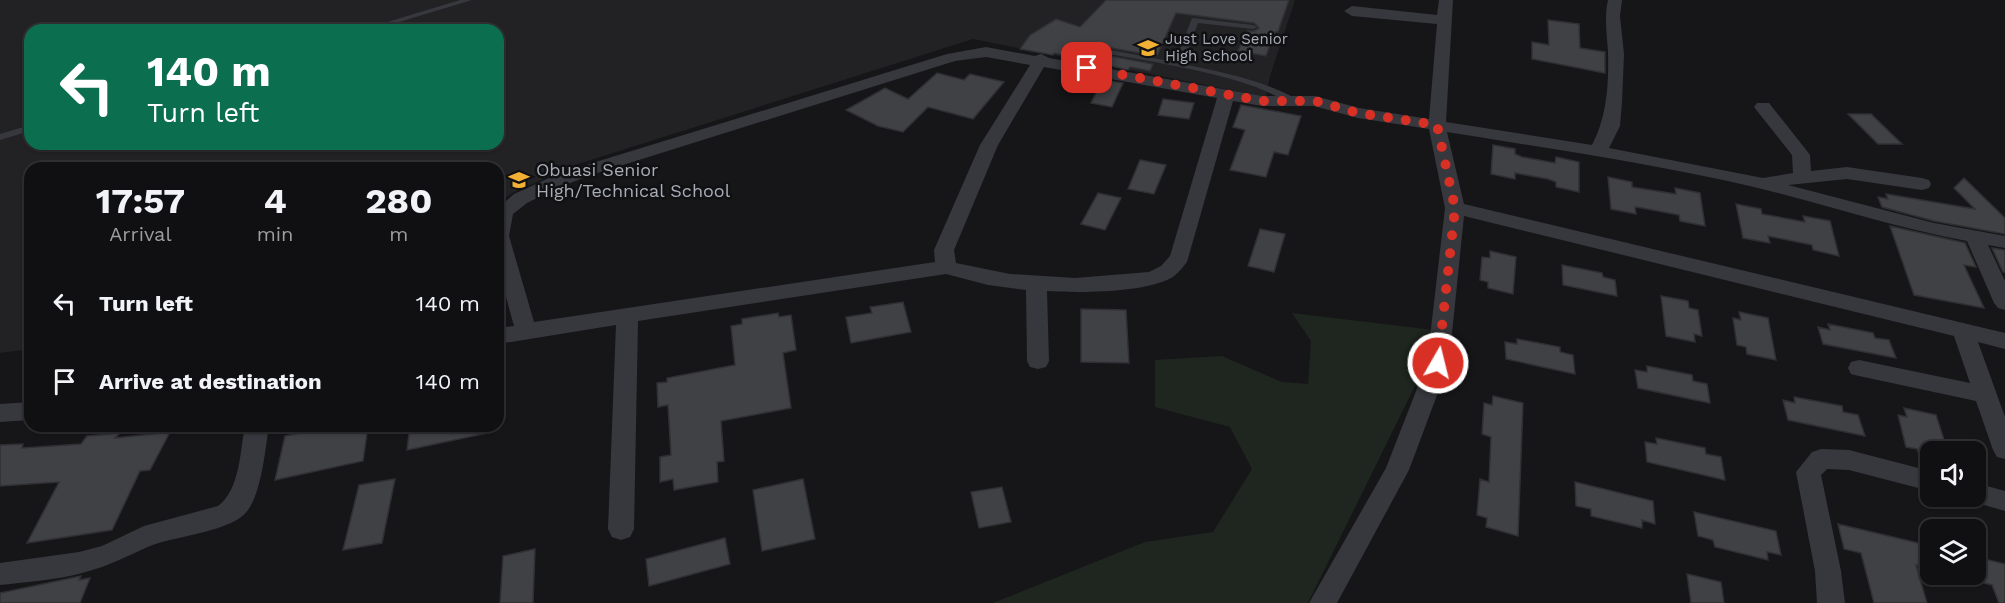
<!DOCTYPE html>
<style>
:root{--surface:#101012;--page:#1e1e20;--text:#f1f3f6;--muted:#9c9d9f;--line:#303032}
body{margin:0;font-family:"Work Sans",sans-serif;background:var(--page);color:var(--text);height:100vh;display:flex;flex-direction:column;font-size:22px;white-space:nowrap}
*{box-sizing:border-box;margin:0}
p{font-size:20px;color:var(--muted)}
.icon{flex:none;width:33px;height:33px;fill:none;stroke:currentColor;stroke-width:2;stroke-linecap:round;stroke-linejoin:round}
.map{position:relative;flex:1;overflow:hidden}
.drawer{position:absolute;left:24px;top:162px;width:480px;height:270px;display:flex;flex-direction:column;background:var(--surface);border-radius:18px;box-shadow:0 2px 4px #0004,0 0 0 2px var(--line)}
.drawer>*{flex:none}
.hud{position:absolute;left:24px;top:24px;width:480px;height:126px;border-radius:18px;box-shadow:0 2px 4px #0004,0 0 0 2px var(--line);background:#0b6e4f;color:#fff;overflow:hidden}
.fabs{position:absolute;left:1920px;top:441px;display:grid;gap:12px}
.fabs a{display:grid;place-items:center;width:66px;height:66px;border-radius:12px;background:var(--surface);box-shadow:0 2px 4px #0004,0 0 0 2px var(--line);font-size:30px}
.pin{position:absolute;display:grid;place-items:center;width:51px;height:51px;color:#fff;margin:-26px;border-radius:12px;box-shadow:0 3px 9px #0006}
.me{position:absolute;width:66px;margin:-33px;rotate:8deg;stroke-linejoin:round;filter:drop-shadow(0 0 4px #0008)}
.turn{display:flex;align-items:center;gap:21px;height:126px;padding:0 24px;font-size:27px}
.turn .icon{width:78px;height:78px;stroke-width:2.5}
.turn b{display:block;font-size:42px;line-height:51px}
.eta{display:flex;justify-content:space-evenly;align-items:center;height:102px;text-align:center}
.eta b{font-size:36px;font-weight:700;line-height:42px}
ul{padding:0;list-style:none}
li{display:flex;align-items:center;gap:18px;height:78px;padding:0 24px}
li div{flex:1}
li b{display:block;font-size:22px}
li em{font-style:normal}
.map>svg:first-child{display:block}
</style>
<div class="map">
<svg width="2005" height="603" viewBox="0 0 2005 603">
<rect width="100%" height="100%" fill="#161618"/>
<path fill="#222225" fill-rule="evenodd" d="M0,0H1295L1270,76L1266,97L973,39L578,164L512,193L498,204V168H30V349L0,353ZM30,30H498V144H30Z"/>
<path fill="#1e261f" d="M1292,313L1442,331L1308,603H993L1145,542L1213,532L1252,469L1230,427L1155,407V360L1222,356L1282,382L1308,384L1311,341Z"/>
<path fill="#404145" stroke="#303034" stroke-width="1.5" d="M1106,0H1289L1278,32H1275L1266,56L1238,51L1247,31H1254L1259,28L1254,23L1176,13L1157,56L1094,45L1088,48L1094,53L1153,64L1150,71L1130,67L1128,70L1054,53L1053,55L1020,49L1030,35L1056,19L1080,27Z
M1548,20L1579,24L1580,48L1605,52V73L1532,59V42L1549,45Z
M937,73L964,80L970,74L1004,82L973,119L928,107L903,132L878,126L846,110L885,88L908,99Z
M1102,80L1123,83L1112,107L1091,103Z
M1163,99L1194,103L1189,119L1158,115Z
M1241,105L1301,116L1288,155L1274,152L1266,177L1230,170L1245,130L1233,127Z
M1848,114H1871L1902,144H1878Z
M1493,145L1515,149V154L1522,157L1555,163L1556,157L1579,162V192L1556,187V182L1548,179L1515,173V179L1491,174Z
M1140,160L1166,165L1154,194L1128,189Z
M1608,177L1632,182V187L1676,194L1675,188L1700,193L1705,226L1680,221L1679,215L1642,208L1635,207L1636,214L1611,209Z
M1964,178L2005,218V234L1934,221L1882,207L1878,197L1888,199L1886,194L1975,209L1954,188Z
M1098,193L1121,198L1105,230L1081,224Z
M1736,204L1761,209L1762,214L1805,222L1803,216L1830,221L1839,256L1813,250L1812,245L1768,236L1770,243L1743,238Z
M1890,226L1965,243L1976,267L1964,265L1984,308L1914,295Z
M1260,229L1285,234L1274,272L1248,266Z
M1992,248L2005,250V272H2003Z
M1490,251L1516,257L1513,294L1488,288V282L1480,280L1482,257L1490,258Z
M1562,265L1602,273L1603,277L1615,280L1617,296L1563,285Z
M1661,296L1688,301L1689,308L1698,310L1702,336L1694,334L1695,342L1666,336Z
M903,302L911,332L851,343L846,317L872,313L870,307Z
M1081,309L1126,310L1129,363L1081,362Z
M1739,312L1768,318L1776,360L1747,354L1746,347L1737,345L1733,318L1741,320Z
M778,313L779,317L791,315L796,350L783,353L791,408L721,421L724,461L717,462L718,482L674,490L673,479L660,482V457L671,455L668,405L658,407L657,383L667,382V378L735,365L731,326L742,324V319Z
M1828,324L1873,333L1875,338L1889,340L1896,358L1823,344L1818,327L1830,330Z
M1517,339L1560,347V352L1573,355L1575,374L1506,359L1505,342L1517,344Z
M1647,366L1692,375L1693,381L1707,384L1710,403L1638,388L1635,370L1647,372Z
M1493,396L1523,403L1518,536L1486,527L1487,518L1477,515L1480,479L1489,482L1491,437L1482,434L1484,403L1492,405Z
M1794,397L1842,406L1843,412L1858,415L1865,436L1788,420L1783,400L1795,403Z
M1904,408L1936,415L1948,452H1918L1917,449L1906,447L1898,415L1907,417Z
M322,426H368L363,461L275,480L285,436L321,429Z
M410,426H488V433L407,450Z
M170,432L150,470L140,471L112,530L27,543L59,482L0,486V445L23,444L22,448L81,444L87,436L120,433L115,438Z
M1656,438L1705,448L1706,454L1721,457L1725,480L1647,462L1645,442L1657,444Z
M395,479L382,543L343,550L359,485Z
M803,479L815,539L762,551L753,490Z
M1575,482L1653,501L1655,524L1642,520V528L1591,516V509L1576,506Z
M1002,487L1011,522L979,528L971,492Z
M1694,512L1776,531L1781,555L1767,552L1768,560L1715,547L1713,540L1698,536Z
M1838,524L1922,544L1930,568L1916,565L1927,603H1874L1861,553L1844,549Z
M725,538L730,564L649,586L646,559Z
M535,549L533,603H500L503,556Z
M1976,557L2005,564V603H1999L1992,585L1976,581Z
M1687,574L1721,582L1724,603H1691Z
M81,576L79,580L90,578L80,603H0V593Z"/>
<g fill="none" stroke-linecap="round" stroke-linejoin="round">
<path fill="#37383d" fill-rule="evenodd" d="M460,0H472L373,30H361Z
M1192,18L1253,25L1257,27L1253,29L1198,23L1183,64C1221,72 1258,79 1293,97V101C1284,101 1261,88 1250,85C1200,68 1146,61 1094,51L1090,49L1094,47L1175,62Z
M30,125V131L0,140V134Z"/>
<path fill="#37383d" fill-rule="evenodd" d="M1439,0H1453L1446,122L1592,145C1607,117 1609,83 1608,52C1607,34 1604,18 1608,0H1622L1620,16L1624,54L1622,102L1620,126L1609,148L1763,178L1793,173L1792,155L1754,107L1757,103H1769L1807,151L1810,155L1811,171L1847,167L1922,178L1929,180L1931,184L1929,188L1922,190L1847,179L1788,185L1934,223L2005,236V248L1988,245L2005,281V310L1998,308L1994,303L1967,241C1896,228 1828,205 1758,188C1656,164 1551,149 1447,132L1464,204L2005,333V349L1978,342L2005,417V459L1997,457L1993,450L1976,401L1859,376L1851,374L1848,368L1851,362L1859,360L1970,383L1954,336L1464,216L1449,363L1409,470L1337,603H1309L1386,468L1427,363L1445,208L1429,129L1358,118L1314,106H1262L1233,101L1187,262C1182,268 1178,274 1171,278C1144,293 1078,293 1047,291L1049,361L1046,367L1038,369L1030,367L1027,361L1026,290L988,285L946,274L638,321L634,529L630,537L621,540L612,537L608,529L616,325L498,344V328L514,326L498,268V208L514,194L560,173L947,54L986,47L1035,56L1041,54L1049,58L1262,96H1315L1359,108L1429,119L1437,24L1352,16L1344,11L1352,6L1437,15ZM986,57L1030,65L980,145L934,250L935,262L534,322L509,236L513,214L527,203L557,188L591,175L955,61ZM1044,67L1217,98L1170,256L1161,266L1149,272L1075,278L1010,274L956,263L954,250L998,145Z
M30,402V420L0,422V404Z
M245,426H269C265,450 262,490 248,510C233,532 174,536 150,546C125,557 109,566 82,573C56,580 27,582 0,585V563L79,552L102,546L144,526L218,506C240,490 240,451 245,426Z
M1821,449L1849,450L1930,471V491L1849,470L1827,469L1821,475L1841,571L1845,603H1817L1815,571L1796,472L1812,452Z
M1976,483L2005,491V511L1967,500L1965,496H1976Z"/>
</g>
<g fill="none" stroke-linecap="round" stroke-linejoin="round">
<path stroke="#d93025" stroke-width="10" stroke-dasharray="0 18" d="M1087,68L1262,101H1315L1358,113L1437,125L1455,208L1438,363"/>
</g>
<defs>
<g id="school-bare" transform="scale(1.62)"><path d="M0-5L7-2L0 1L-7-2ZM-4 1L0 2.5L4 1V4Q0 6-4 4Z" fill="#f2b134" stroke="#111113" stroke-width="2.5" paint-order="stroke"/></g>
</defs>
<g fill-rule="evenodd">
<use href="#school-bare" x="1148" y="48"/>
<use href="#school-bare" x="519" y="180"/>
</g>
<g text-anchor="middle" stroke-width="5" stroke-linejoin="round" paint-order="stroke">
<g font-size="15" fill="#a8adb8" stroke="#111113" text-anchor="start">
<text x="1165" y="44">Just Love Senior<tspan x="1165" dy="17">High School</tspan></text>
</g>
<g font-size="18" fill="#a8adb8" stroke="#111113" text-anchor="start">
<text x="536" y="176">Obuasi Senior<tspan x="536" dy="21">High/Technical School</tspan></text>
</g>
</g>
</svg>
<div class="fabs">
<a><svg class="icon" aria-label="sound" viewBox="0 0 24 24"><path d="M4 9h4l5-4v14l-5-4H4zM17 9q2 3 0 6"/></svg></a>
<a><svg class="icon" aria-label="layers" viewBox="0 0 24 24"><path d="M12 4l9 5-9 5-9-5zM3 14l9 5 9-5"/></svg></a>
</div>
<div class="pin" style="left:1087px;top:68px;background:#d93025"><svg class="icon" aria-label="arrive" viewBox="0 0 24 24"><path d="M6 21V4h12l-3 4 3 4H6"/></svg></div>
<svg class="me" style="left:1438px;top:363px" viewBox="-20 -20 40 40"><circle r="17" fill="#d93025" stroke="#fff" stroke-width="3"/><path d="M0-11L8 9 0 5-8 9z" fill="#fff"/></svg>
<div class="hud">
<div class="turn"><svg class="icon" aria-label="left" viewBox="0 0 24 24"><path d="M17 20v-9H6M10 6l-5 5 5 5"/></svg><div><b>140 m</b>Turn left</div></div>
</div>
<section class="drawer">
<div class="eta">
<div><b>17:57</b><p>Arrival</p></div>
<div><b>4</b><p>min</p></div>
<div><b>280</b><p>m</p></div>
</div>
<ul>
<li><svg class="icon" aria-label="left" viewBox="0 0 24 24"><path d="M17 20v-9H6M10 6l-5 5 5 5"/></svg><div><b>Turn left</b></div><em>140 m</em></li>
<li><svg class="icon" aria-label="arrive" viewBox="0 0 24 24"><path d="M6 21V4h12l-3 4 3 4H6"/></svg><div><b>Arrive at destination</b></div><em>140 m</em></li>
</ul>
</section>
</div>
